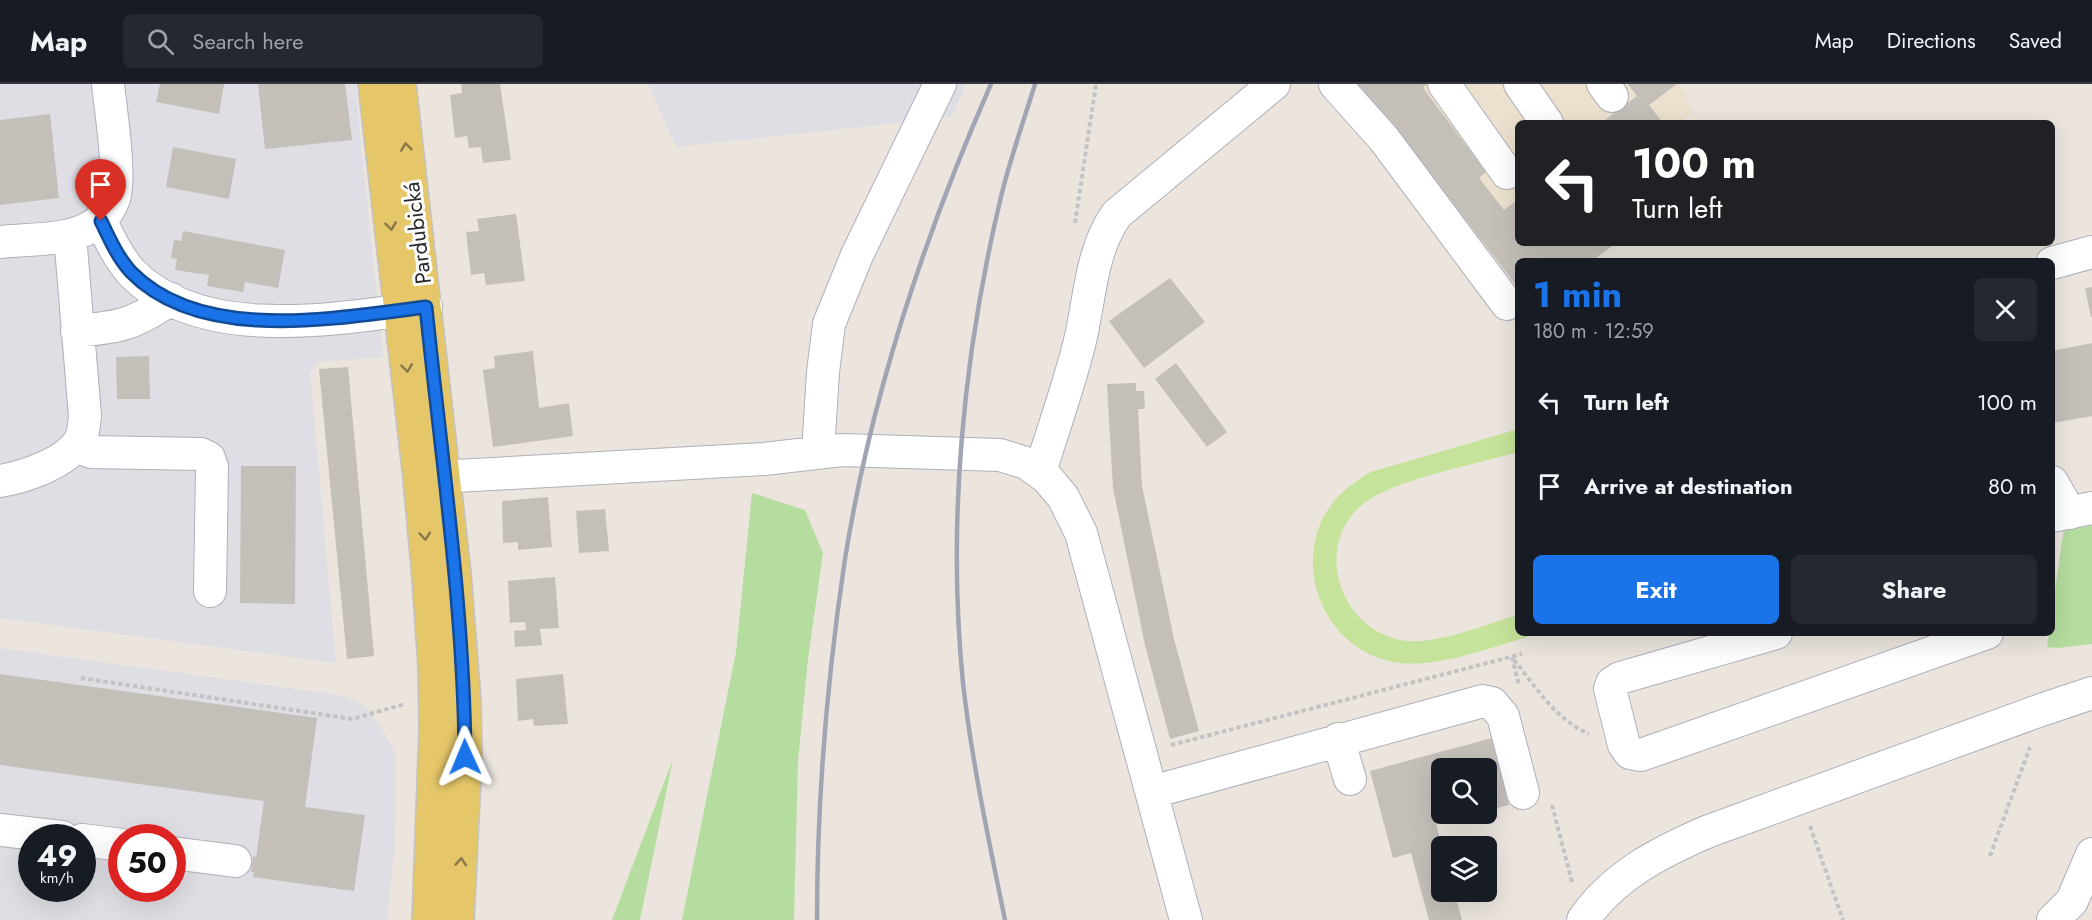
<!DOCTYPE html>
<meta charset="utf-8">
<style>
:root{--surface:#171b24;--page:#242831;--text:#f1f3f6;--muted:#9ea1a6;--line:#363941;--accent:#1a73e8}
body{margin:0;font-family:Jost,sans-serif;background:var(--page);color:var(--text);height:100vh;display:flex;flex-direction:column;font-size:22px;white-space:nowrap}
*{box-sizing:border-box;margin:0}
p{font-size:20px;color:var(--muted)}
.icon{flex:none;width:33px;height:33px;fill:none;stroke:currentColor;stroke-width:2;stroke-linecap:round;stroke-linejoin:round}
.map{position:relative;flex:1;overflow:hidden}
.side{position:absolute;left:1515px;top:174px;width:540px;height:378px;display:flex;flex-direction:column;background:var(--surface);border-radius:9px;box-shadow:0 6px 24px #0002}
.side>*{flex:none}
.banner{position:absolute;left:1515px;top:36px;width:540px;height:126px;border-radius:9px;box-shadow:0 6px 24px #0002;background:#202124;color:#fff;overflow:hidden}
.controls{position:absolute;left:1431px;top:674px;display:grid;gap:12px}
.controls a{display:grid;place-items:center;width:66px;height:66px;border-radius:9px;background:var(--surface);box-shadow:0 6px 24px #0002;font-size:30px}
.speed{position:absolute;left:18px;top:740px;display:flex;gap:12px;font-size:30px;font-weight:700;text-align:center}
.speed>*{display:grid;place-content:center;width:78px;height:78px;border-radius:50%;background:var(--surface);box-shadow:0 6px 24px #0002;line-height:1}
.speed small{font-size:15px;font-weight:400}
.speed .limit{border:9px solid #d22;background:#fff;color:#111}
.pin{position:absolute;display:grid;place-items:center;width:51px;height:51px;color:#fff;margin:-62px -26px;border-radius:50% 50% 50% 0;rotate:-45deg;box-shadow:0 0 6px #0007}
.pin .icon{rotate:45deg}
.me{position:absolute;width:66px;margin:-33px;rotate:359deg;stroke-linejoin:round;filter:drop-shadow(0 0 4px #0008)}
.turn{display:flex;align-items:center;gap:21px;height:126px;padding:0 18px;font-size:27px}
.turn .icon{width:78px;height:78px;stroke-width:2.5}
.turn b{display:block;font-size:42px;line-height:51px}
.round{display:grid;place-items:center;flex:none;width:63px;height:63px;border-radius:9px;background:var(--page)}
.overview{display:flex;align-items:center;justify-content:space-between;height:102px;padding:0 18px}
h1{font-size:36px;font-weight:700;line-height:45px;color:var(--accent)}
.action{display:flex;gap:12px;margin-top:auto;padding:12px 18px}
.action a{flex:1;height:69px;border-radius:9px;background:var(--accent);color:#fff;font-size:24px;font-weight:700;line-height:69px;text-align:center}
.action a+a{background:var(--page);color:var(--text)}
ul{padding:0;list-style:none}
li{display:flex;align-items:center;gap:18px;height:84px;padding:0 18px}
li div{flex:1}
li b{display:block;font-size:22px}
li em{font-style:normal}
header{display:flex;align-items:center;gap:36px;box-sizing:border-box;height:84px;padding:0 30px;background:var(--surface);border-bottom:2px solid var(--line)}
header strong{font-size:28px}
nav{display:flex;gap:33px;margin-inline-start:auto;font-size:21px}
.search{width:420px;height:54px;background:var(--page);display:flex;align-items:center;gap:15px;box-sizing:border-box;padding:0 21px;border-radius:9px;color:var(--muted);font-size:22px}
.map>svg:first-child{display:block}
</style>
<header>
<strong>Map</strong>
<div class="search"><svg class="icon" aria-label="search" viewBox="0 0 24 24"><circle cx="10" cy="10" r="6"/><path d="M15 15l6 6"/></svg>Search here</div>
<nav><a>Map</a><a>Directions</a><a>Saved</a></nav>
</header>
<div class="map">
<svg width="2092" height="836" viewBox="0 0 2092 836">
<rect width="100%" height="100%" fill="#ebe5de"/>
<path fill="#dfdee4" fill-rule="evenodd" d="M0,0H355L383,273L319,278L310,288L336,579L0,534Z
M648,0H966L952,33L676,63Z
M0,564L346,612L369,625L396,669L395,760L387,836H0ZM32,753H82V804H32ZM122,753H172V804H122Z"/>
<path fill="#ebe1ce" d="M1353,0H1681L1694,28L1680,39H1518V159H1617L1592,177H1518V204L1386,31Z"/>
<path fill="#b5dd9f" d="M752,409L805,426L823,469L808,575L798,677L794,836H682L736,568Z
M2092,436V560L2058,564L2047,563L2049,549H2052V526L2064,444Z
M673,675L640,836H612Z"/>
<path fill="#c6e39b" d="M1518,345V368C1478,380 1394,395 1363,420C1310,464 1342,550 1407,557C1440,560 1486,540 1518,531V549H1540C1497,561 1436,586 1393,578C1325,565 1292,484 1327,427C1338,409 1354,398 1371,388Z"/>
<path fill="#c4bfb9" d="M160,0H224L219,30L156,18Z
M258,0H345L352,56L265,65Z
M461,0H500L511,76L483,79L481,63L469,64L467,52L455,54L450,11L462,9Z
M1353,0H1427L1423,4L1486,88L1479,94L1504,126L1518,116V159H1616L1592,177H1518V204L1385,31L1379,35Z
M1628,0H1677L1649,21L1663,39H1601L1637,12Z
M50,30L59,114L0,121V36Z
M173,63L236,75L229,115L166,103Z
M516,130L525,197L486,201L484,189L471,191L466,148L479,147L477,135Z
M183,147L285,166L278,204L245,198L243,208L207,202L209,191L175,186L177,175L171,174L174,156L181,157Z
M1170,194L1205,238L1144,284L1109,237Z
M2092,203V233H2091L2085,204Z
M2092,259V332L2052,339V267Z
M533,267L539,324L569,319L573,352L493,363L483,286L495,284L494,272Z
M149,272L150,315H117L116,273Z
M1176,279L1227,348L1207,363L1155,295Z
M348,283L374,572L347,575L319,285Z
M1136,299V307H1144L1145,325H1138L1142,402L1174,555L1199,647L1170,655L1145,561L1113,404L1107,300Z
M241,382H296L295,520L240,519Z
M548,413L552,463L518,466V458L503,459L502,417Z
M605,425L609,467L579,469L576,427Z
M555,493L559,544L540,545L542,561L515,563L514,547L526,546L525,538L510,539L508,497Z
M0,590L317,634L305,723L365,731L354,807L253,793L254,788H251L253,772L256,773L264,717L0,681Z
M563,590L568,640L534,642L533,635L518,637L516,595Z
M1492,654L1509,721L1486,727V684H1442V729L1476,730L1436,740L1442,762V807H1454L1462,836H1429L1411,769L1393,774L1370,687Z"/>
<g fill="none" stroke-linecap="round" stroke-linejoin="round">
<g stroke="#aeb0ba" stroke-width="34">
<path id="minor" d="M1335,0L1384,55L1507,220
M1444,0L1507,89
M1520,0L1547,39
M1603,0L1612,12
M101,137C109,154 118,173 131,188C201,260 337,235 426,223
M0,158C27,155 62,157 87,145C100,139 112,125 115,111C120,84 111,29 108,0
M2052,179L2092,168
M77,247C122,243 134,240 171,215
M76,362L91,368L201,370L209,374L212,383L210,507
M818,368L823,288L829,240L857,171L940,0
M1040,388C1053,346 1068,304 1079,261C1090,218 1090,167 1117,130L1274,0
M420,394L764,375L842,366L1000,371L1026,379L1047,394L1063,413L1081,449L1186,836
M0,397C24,393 67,379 80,356C84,349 84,340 85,332L70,151
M2052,398L2070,429
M2052,432L2092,424
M1776,549L1620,594L1612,599L1610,605L1624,661L1630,669L1641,671L1987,549
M1338,655L1350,695
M1152,708L1483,617L1492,619L1503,632L1523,709
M0,746L62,753
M82,756L122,761
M172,769L235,777
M1583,836C1614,791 1660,768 1709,747L2041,626L2092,609
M2053,836L2072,817L2092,770"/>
</g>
<g stroke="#c3c3c3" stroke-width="36">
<path id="major" d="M375,0L420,394L429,493L435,583L436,646L429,836
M399,0L454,490L464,618L465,673L457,836"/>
</g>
<path stroke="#c3c3c3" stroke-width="4" stroke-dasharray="4.5 3" stroke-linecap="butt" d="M1075,139L1096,0
M1512,573L1519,601
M1514,576C1536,603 1555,635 1589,650
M81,594L352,635L405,620
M1171,661L1522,570
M1552,721L1572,798
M1810,742L1843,836
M1990,772L2030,663"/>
<use href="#minor" stroke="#fff" stroke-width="32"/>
<use href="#major" stroke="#e5c669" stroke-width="33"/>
<path stroke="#a1a4b3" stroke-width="4.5" d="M817,836C817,715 827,595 845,475C871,313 925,150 991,0
M1005,836C989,757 972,679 963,599C947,439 963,273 1000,117C1009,78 1023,39 1035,0"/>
</g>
<defs><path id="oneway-chevron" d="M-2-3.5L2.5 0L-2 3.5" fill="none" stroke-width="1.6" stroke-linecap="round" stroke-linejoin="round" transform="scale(1.5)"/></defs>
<g stroke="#88784a">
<use href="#oneway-chevron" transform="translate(406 63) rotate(-97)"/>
<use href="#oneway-chevron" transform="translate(391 142) rotate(83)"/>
<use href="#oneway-chevron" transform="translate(407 284) rotate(83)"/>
<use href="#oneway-chevron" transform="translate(425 452) rotate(85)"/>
<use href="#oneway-chevron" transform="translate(461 778) rotate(-86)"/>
</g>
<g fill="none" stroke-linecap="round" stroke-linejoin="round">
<g stroke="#114b97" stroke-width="15">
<path id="route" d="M101,137C109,154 118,174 131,188C201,260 337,234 426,223C441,372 464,523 465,673"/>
</g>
<use href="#route" stroke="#1a73e8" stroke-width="10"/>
</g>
<g text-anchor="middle" stroke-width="6" stroke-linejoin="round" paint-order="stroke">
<g font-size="22" fill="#2a2a2a" stroke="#fff">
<text transform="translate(417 149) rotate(-97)" y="8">Pardubická</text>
</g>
</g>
</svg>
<div class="controls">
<a><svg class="icon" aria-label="search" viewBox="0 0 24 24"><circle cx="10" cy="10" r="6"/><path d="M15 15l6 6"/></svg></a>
<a><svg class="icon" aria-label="layers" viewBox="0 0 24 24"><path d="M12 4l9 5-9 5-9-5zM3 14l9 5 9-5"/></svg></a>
</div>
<div class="speed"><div>49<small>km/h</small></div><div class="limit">50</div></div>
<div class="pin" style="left:101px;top:137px;background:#d93025"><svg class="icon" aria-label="arrive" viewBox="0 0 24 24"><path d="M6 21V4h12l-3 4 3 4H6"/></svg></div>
<svg class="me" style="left:465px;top:673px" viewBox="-20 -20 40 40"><path d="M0-17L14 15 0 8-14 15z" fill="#1a73e8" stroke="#fff" stroke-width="4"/></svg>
<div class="banner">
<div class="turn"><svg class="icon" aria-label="left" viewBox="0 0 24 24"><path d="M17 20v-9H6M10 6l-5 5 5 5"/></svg><div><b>100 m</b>Turn left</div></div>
</div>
<section class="side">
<div class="overview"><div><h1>1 min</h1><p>180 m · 12:59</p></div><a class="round"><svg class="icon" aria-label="close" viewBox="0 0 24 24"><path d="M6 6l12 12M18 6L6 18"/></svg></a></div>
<ul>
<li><svg class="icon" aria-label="left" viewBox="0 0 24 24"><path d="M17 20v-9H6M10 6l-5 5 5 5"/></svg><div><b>Turn left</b></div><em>100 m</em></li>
<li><svg class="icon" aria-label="arrive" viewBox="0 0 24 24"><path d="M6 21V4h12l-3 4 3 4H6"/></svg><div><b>Arrive at destination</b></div><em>80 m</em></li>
</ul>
<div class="action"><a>Exit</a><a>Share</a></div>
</section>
</div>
